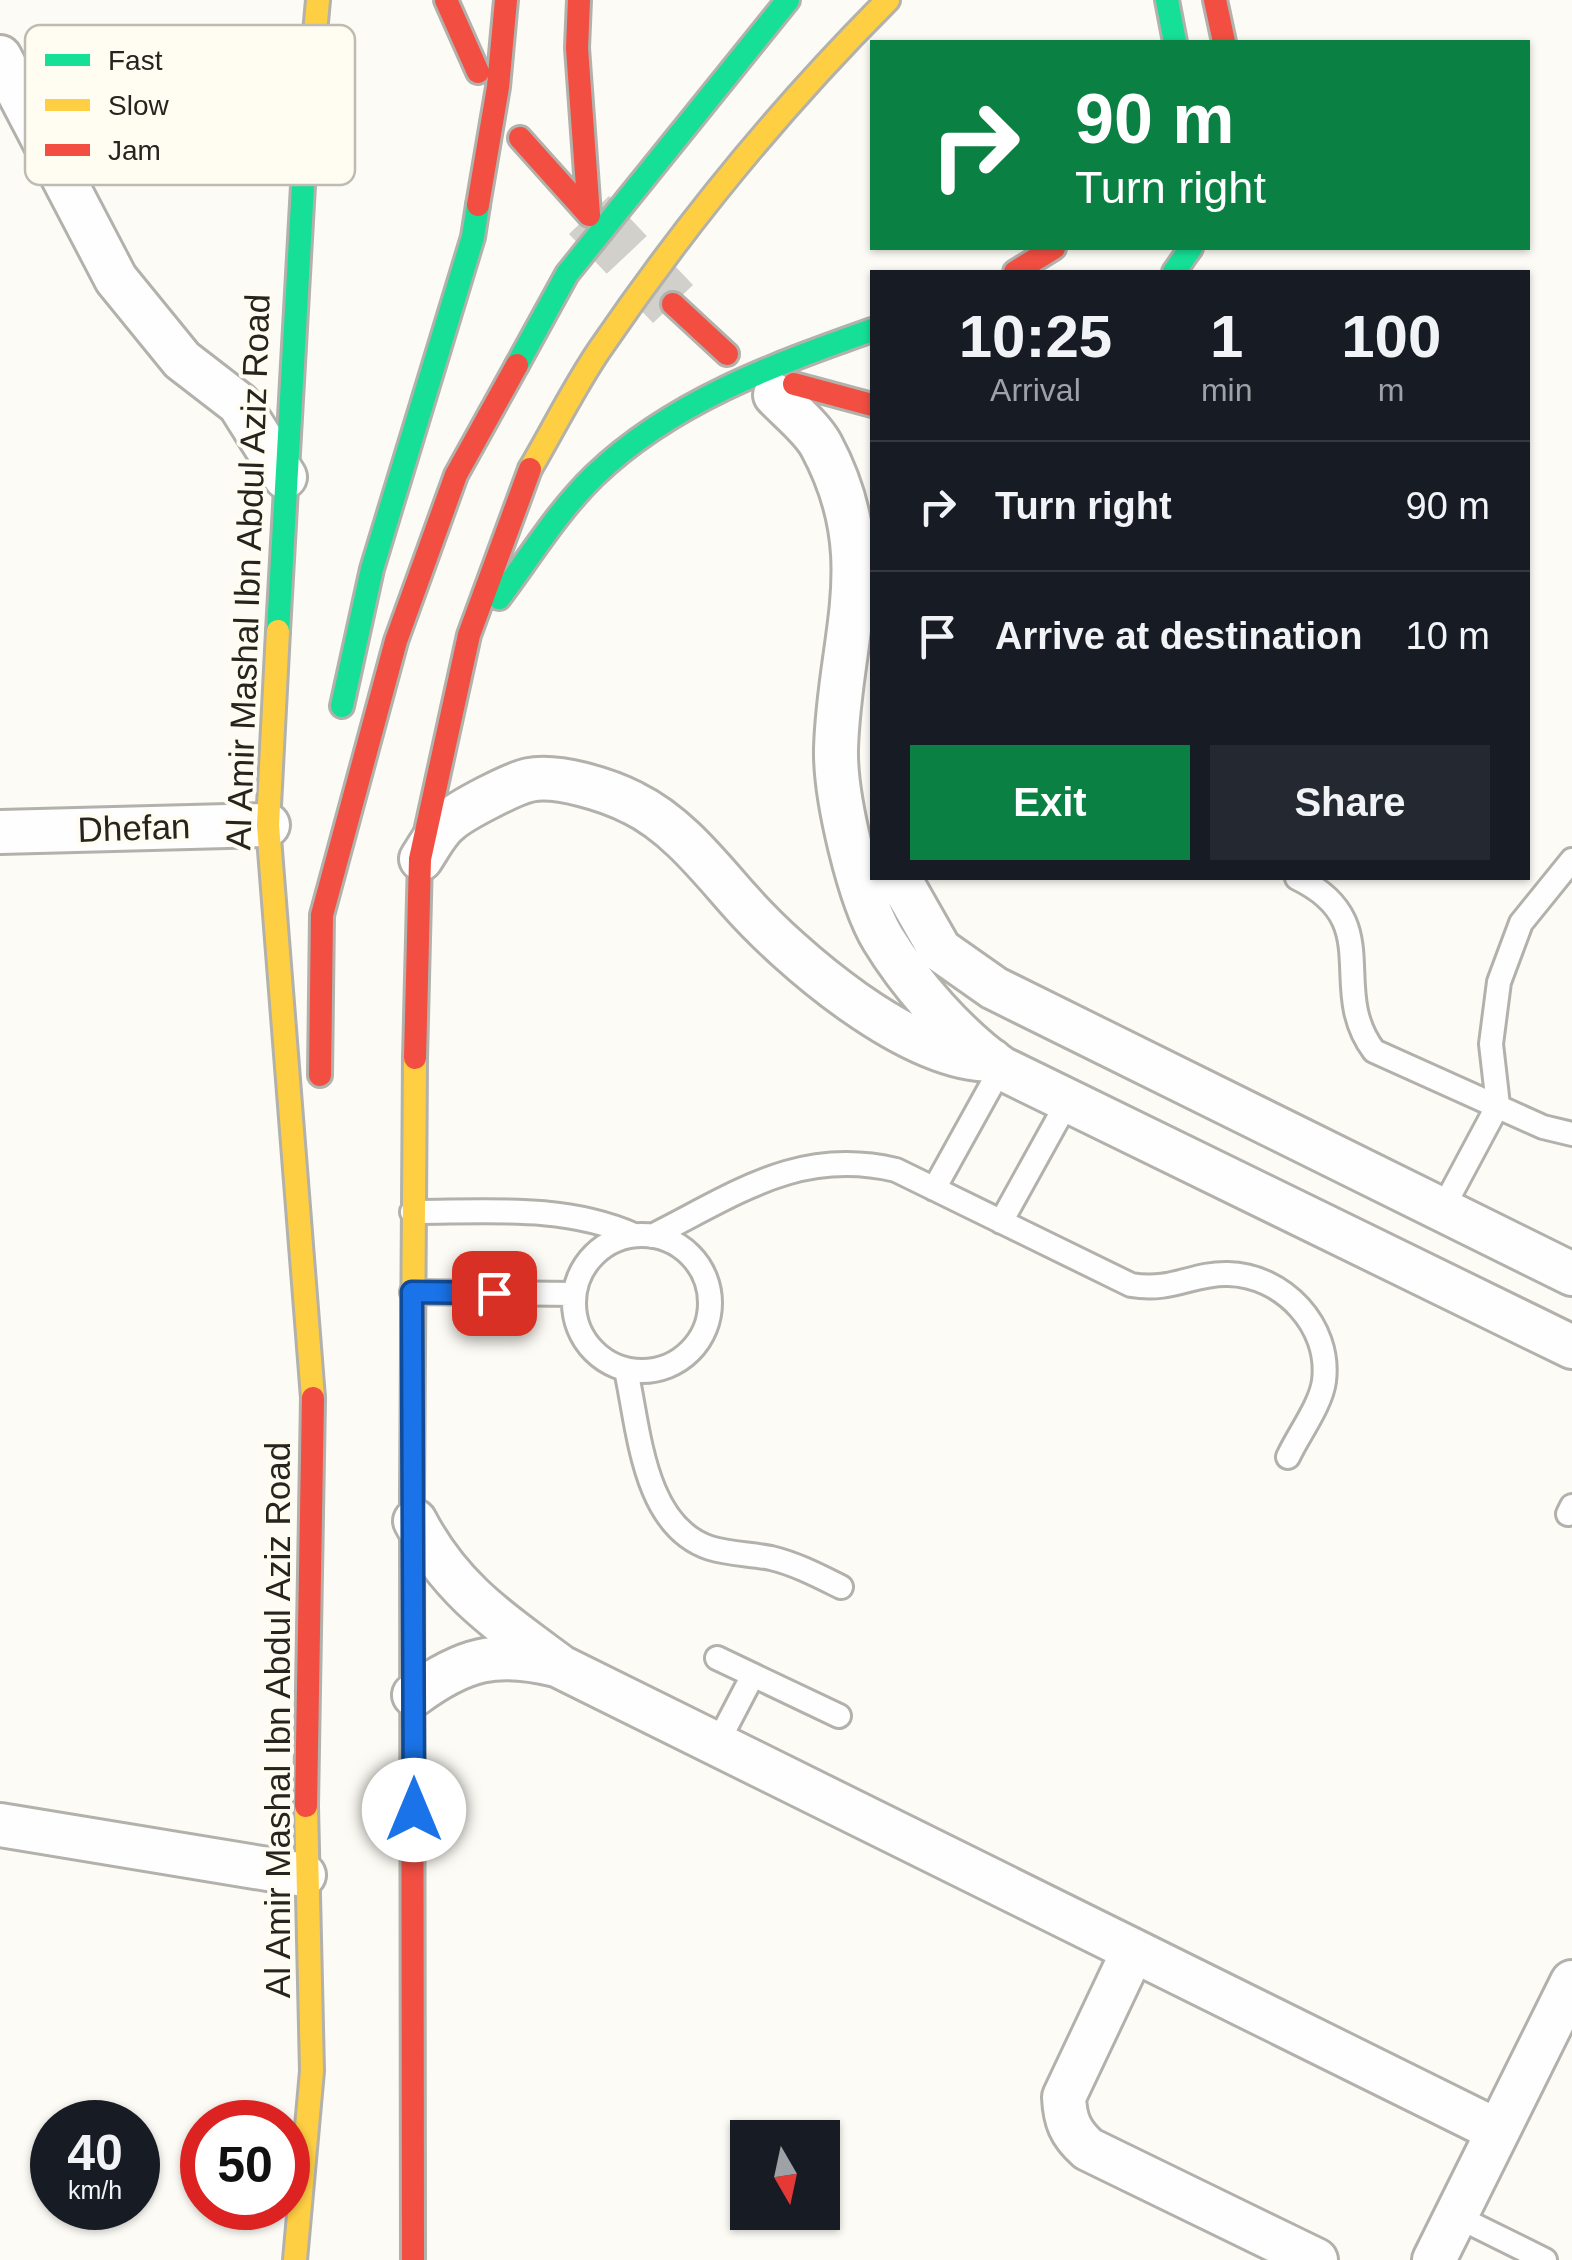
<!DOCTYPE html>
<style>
:root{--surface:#171b24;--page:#242831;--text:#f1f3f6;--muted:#9ea1a6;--line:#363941;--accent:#0b8043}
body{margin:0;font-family:Arial,sans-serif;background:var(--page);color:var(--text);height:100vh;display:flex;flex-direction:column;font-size:38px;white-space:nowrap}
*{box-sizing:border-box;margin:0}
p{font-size:32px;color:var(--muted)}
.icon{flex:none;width:55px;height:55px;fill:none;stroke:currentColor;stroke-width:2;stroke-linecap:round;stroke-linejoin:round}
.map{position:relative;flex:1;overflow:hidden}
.details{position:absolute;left:870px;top:270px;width:660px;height:610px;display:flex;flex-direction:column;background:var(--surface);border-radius:0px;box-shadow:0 2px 8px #0004}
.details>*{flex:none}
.guide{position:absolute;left:870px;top:40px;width:660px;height:210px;border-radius:0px;box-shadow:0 2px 8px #0004;background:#0b8043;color:#fff;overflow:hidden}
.needle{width:65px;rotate:171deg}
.controls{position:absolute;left:730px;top:2120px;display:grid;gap:20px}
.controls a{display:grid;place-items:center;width:110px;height:110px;border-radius:0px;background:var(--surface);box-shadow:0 2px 8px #0004;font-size:50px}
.speed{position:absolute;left:30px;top:2100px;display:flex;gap:20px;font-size:50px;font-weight:700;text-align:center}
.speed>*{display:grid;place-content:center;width:130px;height:130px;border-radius:50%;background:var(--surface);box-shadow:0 2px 8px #0004;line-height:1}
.speed small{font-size:25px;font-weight:400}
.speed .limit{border:15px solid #d22;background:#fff;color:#111}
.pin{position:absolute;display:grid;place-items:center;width:85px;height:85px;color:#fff;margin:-42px;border-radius:20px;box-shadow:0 5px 15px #0006}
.me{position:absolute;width:110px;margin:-55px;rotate:0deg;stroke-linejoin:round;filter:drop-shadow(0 0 8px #0008)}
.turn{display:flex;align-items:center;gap:35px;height:210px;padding:0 40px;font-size:45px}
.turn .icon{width:130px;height:130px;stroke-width:2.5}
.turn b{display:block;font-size:70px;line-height:85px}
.eta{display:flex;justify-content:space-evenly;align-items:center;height:170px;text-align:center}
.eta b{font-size:60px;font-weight:700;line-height:70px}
.action{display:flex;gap:20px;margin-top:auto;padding:20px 40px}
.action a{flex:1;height:115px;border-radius:0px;background:var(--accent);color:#fff;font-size:40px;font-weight:700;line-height:115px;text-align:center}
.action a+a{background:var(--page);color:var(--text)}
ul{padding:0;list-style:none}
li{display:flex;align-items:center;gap:30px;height:130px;padding:0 40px;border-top:2px solid var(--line)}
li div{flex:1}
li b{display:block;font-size:38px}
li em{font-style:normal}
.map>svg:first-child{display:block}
</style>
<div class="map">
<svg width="1572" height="2260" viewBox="0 0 1572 2260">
<rect width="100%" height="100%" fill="#fcfbf5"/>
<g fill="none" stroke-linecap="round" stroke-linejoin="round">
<path stroke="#d1d0ca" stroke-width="55" stroke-dasharray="55 28" stroke-linecap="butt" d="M589,215L673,304"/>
<g stroke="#b2b1ab" stroke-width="28">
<path id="lane" d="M1297,878C1388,922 1326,987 1374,1051L1543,1127L1572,1134
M934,1189L1001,1068
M1443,1208L1498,1105L1491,1044L1499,982L1521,923L1572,860
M412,1212C487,1212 564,1204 634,1235
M1001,1222L1068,1101
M574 1303a68 68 0 1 1 136 0a68 68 0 1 1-136 0Z
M652,1236C736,1194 799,1147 896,1170L1131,1285C1173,1292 1192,1273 1228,1274C1283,1275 1331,1326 1324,1381C1321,1405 1298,1435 1288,1457
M412,1292L574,1294
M626,1370C639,1429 643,1526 710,1548C729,1554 751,1554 771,1558C796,1564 819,1576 841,1587
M1568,1514L1572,1506
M717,1658L839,1716
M716,1746L753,1675
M1456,2216L1545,2260"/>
</g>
<g stroke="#b2b1ab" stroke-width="48">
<path id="street" d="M0,57L116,279L182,360L239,404L285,477
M775,395C789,410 811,427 821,445C882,558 839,636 836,749C835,797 859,899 883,939C911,985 958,1038 1001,1068L1572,1347
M0,832L268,825
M421,859C429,847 437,831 448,822C461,810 512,784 529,780C557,774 608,790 633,803C676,824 708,865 739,900C792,960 908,1059 991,1060
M899,878L940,950L994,988L1572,1274
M415,1521C451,1590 499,1621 561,1667L1498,2131
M414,1695C463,1659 496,1650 556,1665
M0,1825L304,1875
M1133,1951L1064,2097C1065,2120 1070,2133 1088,2149L1316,2260
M1434,2260L1572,1982"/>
</g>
<g stroke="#b2b1ab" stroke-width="28">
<path id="fast" d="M1167,0L1175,42
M1174,272L1191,248
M517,365L567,274L788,0
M499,598C530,557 557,512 594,476C671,402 773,365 872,330
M278,631L306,132
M342,706L372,569L473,237L478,205"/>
</g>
<g stroke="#b2b1ab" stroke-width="28">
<path id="slow" d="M306,132L318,0
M530,469C553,430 574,387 600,349C684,226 782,106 888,0
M278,631L268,825L313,1398
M412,1498L415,1058
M295,2260L312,2071L306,1806"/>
</g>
<g stroke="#b2b1ab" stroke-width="28">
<path id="jam" d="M446,0L478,72
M579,0L577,48L589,215
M1215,0L1224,42
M520,138L589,215
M478,205L498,87L506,0
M1015,272L1054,248
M673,304L727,354
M794,384L872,405
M415,1058L420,859L469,635L530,469
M320,1075L322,915L396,641L456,475L517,365
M412,1498L413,2260
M306,1806L313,1398"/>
</g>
<use href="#lane" stroke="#fffefe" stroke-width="22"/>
<use href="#street" stroke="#fffefe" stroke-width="42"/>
<use href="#fast" stroke="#16e098" stroke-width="22"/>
<use href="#slow" stroke="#ffcf43" stroke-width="22"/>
<use href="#jam" stroke="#f24e42" stroke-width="22"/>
</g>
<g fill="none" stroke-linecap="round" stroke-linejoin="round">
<g stroke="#114b97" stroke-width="25">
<path id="route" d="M414,1810L412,1292L494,1293"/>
</g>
<use href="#route" stroke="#1a73e8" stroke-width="18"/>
</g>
<g text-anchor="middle" stroke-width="8" stroke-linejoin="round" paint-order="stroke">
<g font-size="35" fill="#26241e" stroke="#fffcf2">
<text transform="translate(248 572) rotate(-88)" y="12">Al Amir Mashal Ibn Abdul Aziz Road</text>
<text transform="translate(134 828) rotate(-2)" y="12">Dhefan</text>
<text transform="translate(278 1720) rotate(-90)" y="12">Al Amir Mashal Ibn Abdul Aziz Road</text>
</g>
</g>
<rect x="25" y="25" width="330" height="160" rx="15" fill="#fffcf2" stroke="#bebbb2" stroke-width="2.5"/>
<rect x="45" y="54" width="45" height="12" fill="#16e098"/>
<rect x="45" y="99" width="45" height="12" fill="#ffcf43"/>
<rect x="45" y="144" width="45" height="12" fill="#f24e42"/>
<g font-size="28" fill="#26241e">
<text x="108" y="70">Fast</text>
<text x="108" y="115">Slow</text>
<text x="108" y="160">Jam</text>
</g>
</svg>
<div class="controls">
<a><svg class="needle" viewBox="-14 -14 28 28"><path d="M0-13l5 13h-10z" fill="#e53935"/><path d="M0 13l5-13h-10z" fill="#9ea1a6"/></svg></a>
</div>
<div class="speed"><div>40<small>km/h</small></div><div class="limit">50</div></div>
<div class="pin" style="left:494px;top:1293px;background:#d93025"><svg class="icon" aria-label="arrive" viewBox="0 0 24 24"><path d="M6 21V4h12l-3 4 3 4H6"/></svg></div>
<svg class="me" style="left:414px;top:1810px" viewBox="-20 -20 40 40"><circle r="19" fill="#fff"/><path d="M0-13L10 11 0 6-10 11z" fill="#1a73e8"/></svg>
<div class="guide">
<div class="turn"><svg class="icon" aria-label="right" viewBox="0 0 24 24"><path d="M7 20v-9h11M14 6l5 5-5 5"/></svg><div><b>90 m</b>Turn right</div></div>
</div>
<section class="details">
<div class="eta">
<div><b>10:25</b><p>Arrival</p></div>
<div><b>1</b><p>min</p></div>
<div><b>100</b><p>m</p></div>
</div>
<ul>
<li><svg class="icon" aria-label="right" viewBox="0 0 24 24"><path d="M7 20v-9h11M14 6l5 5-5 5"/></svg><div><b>Turn right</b></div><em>90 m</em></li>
<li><svg class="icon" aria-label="arrive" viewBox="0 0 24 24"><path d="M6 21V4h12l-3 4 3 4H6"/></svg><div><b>Arrive at destination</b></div><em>10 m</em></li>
</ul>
<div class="action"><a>Exit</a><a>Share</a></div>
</section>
</div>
